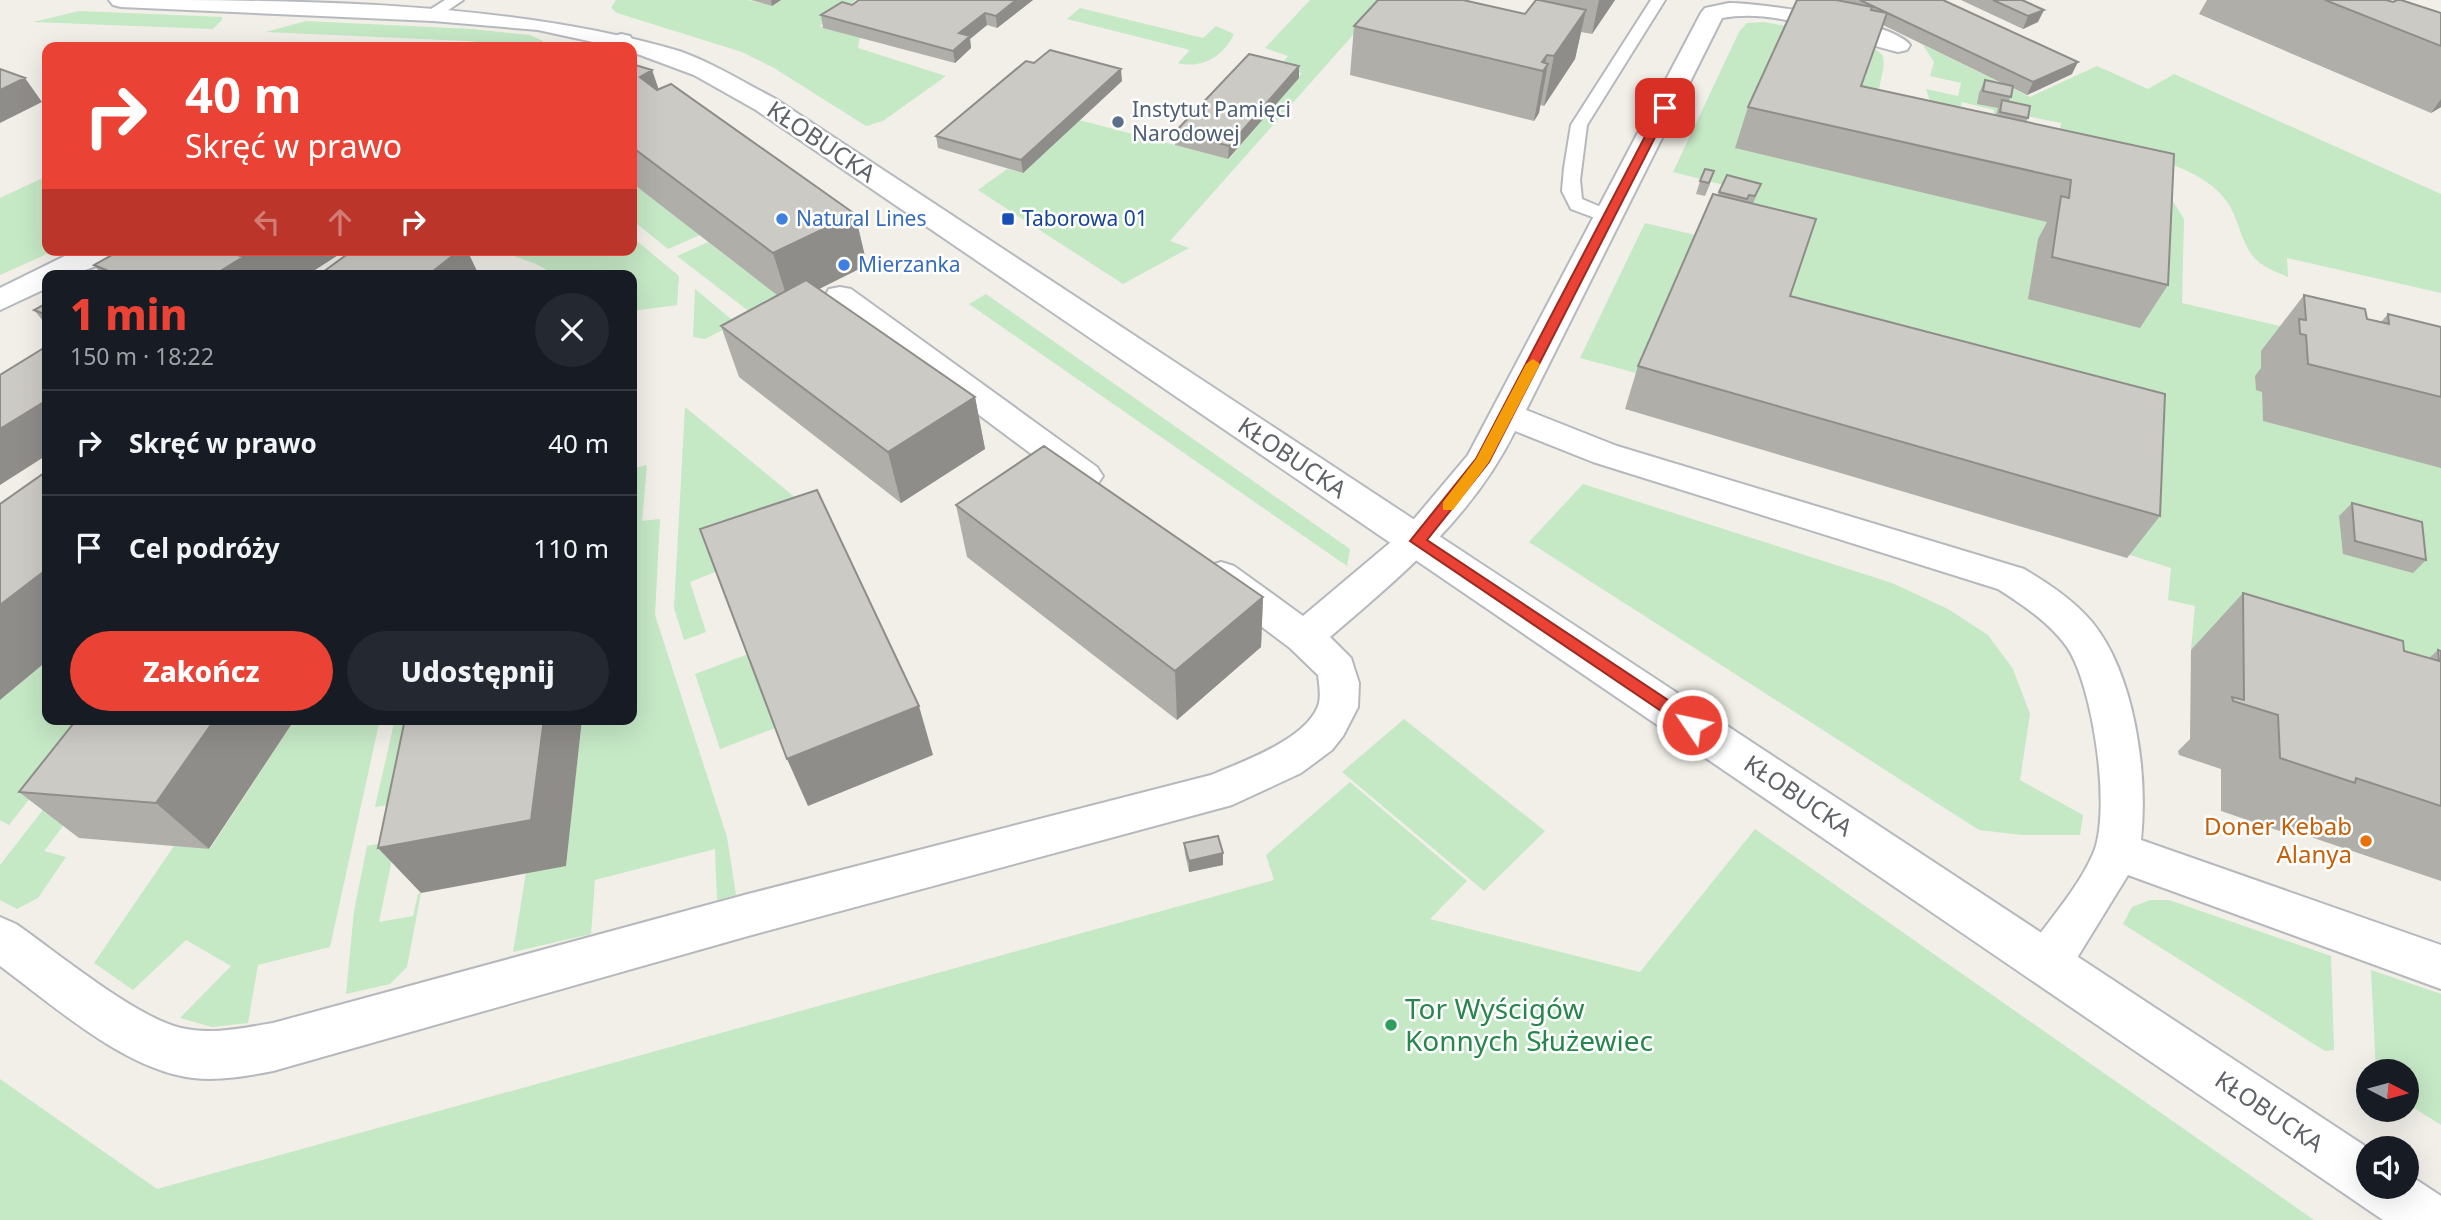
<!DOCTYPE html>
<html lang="pl">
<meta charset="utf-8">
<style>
:root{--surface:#171b24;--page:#242831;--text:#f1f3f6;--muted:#9ea1a6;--line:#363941;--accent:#ea4335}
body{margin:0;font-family:"Noto Sans",sans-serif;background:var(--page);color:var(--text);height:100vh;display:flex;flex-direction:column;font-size:26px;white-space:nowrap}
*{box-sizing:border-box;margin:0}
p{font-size:23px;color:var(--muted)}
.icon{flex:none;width:38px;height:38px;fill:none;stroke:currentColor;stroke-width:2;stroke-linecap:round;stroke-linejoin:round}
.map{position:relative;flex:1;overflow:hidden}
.sheet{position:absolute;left:42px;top:270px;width:595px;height:455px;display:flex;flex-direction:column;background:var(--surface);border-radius:14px;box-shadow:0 7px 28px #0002}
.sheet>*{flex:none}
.hud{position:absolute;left:42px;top:42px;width:595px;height:214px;border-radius:14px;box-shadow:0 7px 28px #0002;background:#ea4335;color:#fff;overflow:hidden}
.needle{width:46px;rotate:96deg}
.fabs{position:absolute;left:2356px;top:1059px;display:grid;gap:14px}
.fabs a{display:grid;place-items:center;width:63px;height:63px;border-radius:50%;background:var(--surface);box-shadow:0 7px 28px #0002;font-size:35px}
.pin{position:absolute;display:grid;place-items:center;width:60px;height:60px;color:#fff;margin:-30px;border-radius:14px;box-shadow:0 4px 10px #0006}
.me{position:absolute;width:77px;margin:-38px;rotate:304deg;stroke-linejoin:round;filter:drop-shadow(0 0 5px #0008)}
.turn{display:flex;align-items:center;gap:24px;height:147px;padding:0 28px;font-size:32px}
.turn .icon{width:91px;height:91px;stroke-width:2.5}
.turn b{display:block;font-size:49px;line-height:60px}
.lanes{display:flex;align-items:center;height:66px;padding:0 28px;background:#0003;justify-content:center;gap:35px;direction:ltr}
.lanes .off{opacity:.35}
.round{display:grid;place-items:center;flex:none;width:74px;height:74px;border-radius:37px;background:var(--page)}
.head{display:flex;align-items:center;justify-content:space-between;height:119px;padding:0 28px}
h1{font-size:42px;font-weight:800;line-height:52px;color:var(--accent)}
.cta{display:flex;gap:14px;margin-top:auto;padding:14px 28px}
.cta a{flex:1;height:80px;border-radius:42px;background:var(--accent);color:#fff;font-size:28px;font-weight:800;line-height:80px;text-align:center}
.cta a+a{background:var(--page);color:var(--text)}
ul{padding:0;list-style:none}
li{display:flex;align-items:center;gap:21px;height:105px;padding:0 28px;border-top:2px solid var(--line)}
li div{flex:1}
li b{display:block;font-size:26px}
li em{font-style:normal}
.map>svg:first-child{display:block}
</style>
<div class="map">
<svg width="2441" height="1220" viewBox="0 0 2441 1220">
<rect width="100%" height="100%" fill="#f1efe8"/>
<path fill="#c5e8c5" d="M616,0H748L772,6L781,0H856L819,26L860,37L858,48L946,76L883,121L866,126L774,68L742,52L617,13L611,8Z
M1310,0H1384L1170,241L1189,248L1123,284L978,190L1007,169L1023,173L1079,120L1229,159L1302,73L1279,67L1288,56L1265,48Z
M1080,8L1203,38L1216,26L1234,34C1223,57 1202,69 1178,63L1190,50L1067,19Z
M79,11L222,17V20L213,29L33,22Z
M306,21L472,29L530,35L543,41V45L519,47L468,41L266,32Z
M1764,22C1783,26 1879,40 1883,57C1886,69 1878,83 1879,95L2171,198L2184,219L2182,303L2441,364V726L2191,650L2195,606L2168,600L2171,568L2127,554L1773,338L1709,214L1724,185L1673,172L1739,32L1747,23Z
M1923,45L2030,97L2097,66L2148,89L2174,74L2441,194V293L2287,258L2288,277C2276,272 2260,266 2252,255C2236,233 2240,208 2212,186C2171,154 2109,150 2059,139L2061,123L2026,116L1994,125V110L1962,102L1958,117L1930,101L1926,89L1958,96L1961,83L1930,76L1934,62Z
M47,176V250H56L0,275V198Z
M632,183L700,235L668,249L632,220Z
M1645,223L1699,236L1640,374L1580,358Z
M632,237L679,276L677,305L632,311V275H556L536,264L498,250H632Z
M708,242L789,304L755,316L677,256Z
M695,289L736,323L705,339L693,337Z
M986,294L1350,549L1347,566L969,304Z
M685,407L830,526L690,582L706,632L684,640L674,608Z
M647,465L642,521L660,519L655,615L727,837L736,895L717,900L715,849L595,880L591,934L513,952L526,873L566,865L582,719H632V491L634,468Z
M1583,484L1892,583L1948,609L1988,635L2013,669L2030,714L2020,780L2083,815L2080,835H2022L1979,830L1529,542Z
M751,653L778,727L720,749L695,674Z
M47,661V719H92L9,825L0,820V700Z
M295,719H380L330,947L258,965L248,1023L212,1027L180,1018L231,966L186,940L133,990L94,963L174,846L210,849Z
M395,719H443L427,799L375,807Z
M1404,719L1545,831L1484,891L1342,772Z
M70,775L100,778L44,851L66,857L38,898L17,909L0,900V865Z
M1350,782L1467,881L1430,919L1640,972L1755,829L2314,1220H0V1079L157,1189L1274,880L1266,855Z
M396,840L379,922L413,916L418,894L421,893L407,967L390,984L346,994L354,911L367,846Z
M2150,900H2169L2331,956L2334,1050L2325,1051L2123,924L2132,907Z
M2371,970L2441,994V1125L2406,1103V1071H2376Z"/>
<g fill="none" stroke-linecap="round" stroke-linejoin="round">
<g stroke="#b5b8bc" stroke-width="4">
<path id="lane" d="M445,0H463L438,17H428V11Z
M1651,0H1665L1587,125L1580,180L1582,199L1615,213L1618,217L1615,221H1603L1571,209L1562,191L1564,168L1571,125Z"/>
</g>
<g stroke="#b5b8bc" stroke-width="4">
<path id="street" d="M1729,3C1760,3 1894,21 1910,45L1907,50L1898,52C1842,39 1781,7 1722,18L1526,410L1617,446L2024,569C2049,584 2073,600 2092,622C2135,675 2148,773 2141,840L2441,945V989L2128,875L2064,979L2047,985L2030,979L2023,963L2030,947C2051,918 2078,888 2093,854C2112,812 2093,685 2067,647C2049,622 2023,605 1998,589L1593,462L1515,431C1471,519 1403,574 1330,637L1351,658L1359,683L1358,707L1343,736L1332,750L1301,773L1232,805L748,936L273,1071C247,1076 220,1081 193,1078C125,1070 53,1005 0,966V917L16,924C58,953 135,1017 181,1028C211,1035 243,1028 273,1023L748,894L1211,775C1241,762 1309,739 1319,703C1321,694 1319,684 1318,675L1290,648L1208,586L1202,576L1208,566L1221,562L1234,566L1303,616L1404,531L1468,455L1701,13L1705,8Z
M621,34L630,36L633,41L630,46L591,47L594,42Z
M77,250H116C102,270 70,275 47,275V288L0,310V288Z
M840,287L851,289L1097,467L1103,476L1097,485L1085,488L1073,485L829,303L825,296L829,289Z"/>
</g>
<g stroke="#b6babf" stroke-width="4">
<path id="secondary" d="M109,0C291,0 506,0 679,51C713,63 743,82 774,98L2368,1148V1186H2406V1173L2441,1196V1220H2383L756,110L694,75L632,52V47H616L538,30L433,21L121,7L113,5Z"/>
</g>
<use href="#lane" fill="#fff" fill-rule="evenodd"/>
<use href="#street" fill="#fff" fill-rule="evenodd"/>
<use href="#secondary" fill="#fff" fill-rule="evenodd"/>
</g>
<path fill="#afaea9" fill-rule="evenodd" d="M751,0H781L772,6Z
M859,0H1033L997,28L987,25L970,39L971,48L955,63L823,28L821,15L852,5Z
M1536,0H1615L1592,34L1581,32L1575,59L1544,106L1540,105L1539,113L1534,121L1350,75L1354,26L1525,14Z
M1797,0H1943L2072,74L2027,95L2013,88L2009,101L2028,118L2026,122L2168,285L2140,328L2028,299L2038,239L2047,222L1735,148L1748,107ZM1883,25L2006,85L1985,80L1979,93L1977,104L1998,108L1996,115L1861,86Z
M1961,0H2022L2038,22L2023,29Z
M2207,0H2386L2441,13V107L2431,113L2199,14Z
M1034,63L1122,81L1023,173L938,148L936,136Z
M632,64L652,70L658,89L855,214L867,265L819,289L975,397L985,449L901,503L739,377L721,326L777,295L632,183Z
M1299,78L1228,159L1175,145V132Z
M1727,175L1756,196L1753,204L1790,296L2160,516L2127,558L1625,409L1638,366Z
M1700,181L1710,184L1705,196L1696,194Z
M346,250L307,275H102L94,265Z
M2304,295L2367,319L2381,322L2388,314L2441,327V468L2263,421L2262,392L2256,390L2255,376L2261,368V351Z
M47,303V326L34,310Z
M2352,503L2426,560L2413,573L2343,554L2339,516Z
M956,505L1263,597L1261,647L1177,720L967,557Z
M2243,593L2404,651L2429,658L2438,650L2441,651V881L2296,832L2292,835L2221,811V769L2179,755L2178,751L2190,739L2191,650Z
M77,719L209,849L79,838L19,792Z
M1184,843L1223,853V865L1189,872L1185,854Z"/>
<path fill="#8f8d8a" d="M771,0H781L772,6Z
M1016,0H1033L997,28L996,16Z
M1599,0H1615L1592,34Z
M1586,10L1575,59L1544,106L1554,56Z
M2044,10L2038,22L2023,29L2028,16Z
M985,13L987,25L970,39L971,48L955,63L953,51L959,33Z
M1547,55L1544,70L1548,64L1539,113L1534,121L1543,71L1542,62Z
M2078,62L2072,74L2027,95L2033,82Z
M1299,66V78L1228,159L1229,146Z
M1121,69L1122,81L1023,173L1021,160Z
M652,70L669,119L640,77Z
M25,78L42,102L0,123V90Z
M2441,99V107L2431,113Z
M855,214L867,265L789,304L773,253Z
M229,250H346L307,275H214L227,251Z
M460,250H467L479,275H428Z
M975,397L985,449L901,503L888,452Z
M47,400V455L0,485V429Z
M47,569V661L0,700V605Z
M1263,597L1261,647L1177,720L1175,671Z
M919,706L933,755L808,806L787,759Z
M215,719H295L209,849L156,803Z
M544,719H582L566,866L421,893L378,848Z
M1223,853V865L1189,872V861Z"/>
<path fill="#cccac5" stroke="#8f8d8a" stroke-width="2" d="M859,0H1016L996,16L985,13L959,33L970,36L953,51L821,15L842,2L852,5Z
M1378,0H1463L1525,14L1536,0H1539L1586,10L1554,56L1547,55L1542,62L1548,64L1543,71L1354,26Z
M1797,0H1836L1872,7L1871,10L1887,13L1861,86L2174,154L2168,285L2052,257L2061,196L2069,198L2071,180L1748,107Z
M1860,0H1943L2078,62L2033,82Z
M1993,0H2022L2044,10L2028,16Z
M2325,0H2386L2393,2L2397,0H2401L2441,13V46Z
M1050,50L1121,69L1021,160L936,136L1026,61L1034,63Z
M1249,54L1299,66L1229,146L1175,132Z
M632,64L652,70L640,77L657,90L671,84L855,214L773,253L632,147Z
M0,69L25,78L0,90Z
M1985,80L2013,86L2011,97L1983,91Z
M2002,100L2030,106L2028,118L2000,112Z
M1705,169L1714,171L1709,183L1700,181Z
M1727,175L1761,184L1755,196L1749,195L1747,199L1719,192Z
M1713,194L1816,219L1790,296L2165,394L2160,516L1638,366Z
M121,250H229L227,251L243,257L214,275H118L94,265Z
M353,250H460L428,275H319Z
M806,280L975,397L888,452L721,326Z
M2304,295L2365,309L2367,319L2389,324L2388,314L2441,327V397L2308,364L2306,335L2300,334L2299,319L2306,320Z
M47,303V315L34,310Z
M47,346V400L0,429V375Z
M1044,446L1263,597L1175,671L956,505Z
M47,471V569L0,605V504Z
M817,490L919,706L787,759L700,529Z
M2352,503L2422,522L2426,560L2355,541Z
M2243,593L2403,641L2404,651L2439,661L2438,650L2441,651V806L2356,778L2355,783L2280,758L2278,715L2233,701L2232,697L2244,700Z
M77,719H215L156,803L19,792Z
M405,719H544L531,820L378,848Z
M1218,836L1223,853L1189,861L1184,843Z"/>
<path fill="#ea4335" stroke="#982c22" stroke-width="2" d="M1661,106L1670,108L1489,462L1427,540L1698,720L1700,725L1698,730L1692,732L1410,541L1476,459Z"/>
<path fill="#f59e0b" d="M1533,359L1540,364L1489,462L1453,510H1443V502L1476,459L1526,364Z"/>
<circle fill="#5c6f8a" stroke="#fff" stroke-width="2.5" cx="1118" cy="122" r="7"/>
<g fill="#3f7fe0" stroke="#fff" stroke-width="2.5">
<circle cx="782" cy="219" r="7"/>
<circle cx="844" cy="265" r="7"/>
</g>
<rect fill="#1a4fb4" stroke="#fff" stroke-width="2.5" x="1001" y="212" width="14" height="14" rx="3.5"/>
<circle fill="#e8710a" stroke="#fff" stroke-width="2.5" cx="2366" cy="841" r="7"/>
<circle fill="#2e9e5b" stroke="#fff" stroke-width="2.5" cx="1391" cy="1025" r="7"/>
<g text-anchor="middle" stroke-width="5" stroke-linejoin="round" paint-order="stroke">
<g font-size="21" fill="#4e5e75" stroke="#fff" text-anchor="start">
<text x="1132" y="117">Instytut Pamięci<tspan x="1132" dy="24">Narodowej</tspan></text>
</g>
<g font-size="21" fill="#366cbe" stroke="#fff" text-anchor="start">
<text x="796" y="226">Natural Lines</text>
<text x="858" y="272">Mierzanka</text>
</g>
<g font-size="21" fill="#164399" stroke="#fff" text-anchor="start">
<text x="1022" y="226">Taborowa 01</text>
</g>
<g font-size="24" fill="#5f6368" stroke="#fff">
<text transform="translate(821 142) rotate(34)" y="8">KŁOBUCKA</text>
<text transform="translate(1292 458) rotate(34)" y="8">KŁOBUCKA</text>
<text transform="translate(1798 796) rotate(34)" y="8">KŁOBUCKA</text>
<text transform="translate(2269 1112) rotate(34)" y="8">KŁOBUCKA</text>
</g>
<g font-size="24" fill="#c56008" stroke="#fff" text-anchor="end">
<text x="2352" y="835">Doner Kebab<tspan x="2352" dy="28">Alanya</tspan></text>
</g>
<g font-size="28" fill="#27864d" stroke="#fff" text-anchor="start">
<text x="1405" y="1019">Tor Wyścigów<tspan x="1405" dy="32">Konnych Służewiec</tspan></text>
</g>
</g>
</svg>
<div class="fabs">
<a><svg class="needle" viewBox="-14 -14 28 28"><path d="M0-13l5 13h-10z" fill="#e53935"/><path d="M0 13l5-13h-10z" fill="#9ea1a6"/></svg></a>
<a><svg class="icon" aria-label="sound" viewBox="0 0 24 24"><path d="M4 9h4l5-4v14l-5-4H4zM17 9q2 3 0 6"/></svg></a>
</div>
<div class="pin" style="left:1665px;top:108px;background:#d93025"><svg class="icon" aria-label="arrive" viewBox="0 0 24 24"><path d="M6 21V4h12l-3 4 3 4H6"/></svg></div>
<svg class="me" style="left:1692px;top:725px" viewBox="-20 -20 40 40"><circle r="17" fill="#ea4335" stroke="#fff" stroke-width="3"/><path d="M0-11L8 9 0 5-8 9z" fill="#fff"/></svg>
<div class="hud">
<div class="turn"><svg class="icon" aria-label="right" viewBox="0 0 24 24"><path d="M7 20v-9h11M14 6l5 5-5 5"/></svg><div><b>40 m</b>Skręć w prawo</div></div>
<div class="lanes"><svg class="icon off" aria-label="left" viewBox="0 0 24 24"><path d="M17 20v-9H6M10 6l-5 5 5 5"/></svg><svg class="icon off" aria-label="ahead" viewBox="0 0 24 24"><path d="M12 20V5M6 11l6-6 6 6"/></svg><svg class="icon" aria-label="right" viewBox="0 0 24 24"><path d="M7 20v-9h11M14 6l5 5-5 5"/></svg></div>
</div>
<section class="sheet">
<div class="head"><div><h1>1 min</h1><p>150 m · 18:22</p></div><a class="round"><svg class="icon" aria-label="close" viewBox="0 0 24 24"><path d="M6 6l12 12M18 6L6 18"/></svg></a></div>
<ul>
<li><svg class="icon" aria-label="right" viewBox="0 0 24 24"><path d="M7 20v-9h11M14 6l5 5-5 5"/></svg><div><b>Skręć w prawo</b></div><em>40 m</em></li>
<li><svg class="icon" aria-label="arrive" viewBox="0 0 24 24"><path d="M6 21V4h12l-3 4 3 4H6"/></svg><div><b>Cel podróży</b></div><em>110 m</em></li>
</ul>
<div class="cta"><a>Zakończ</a><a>Udostępnij</a></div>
</section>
</div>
